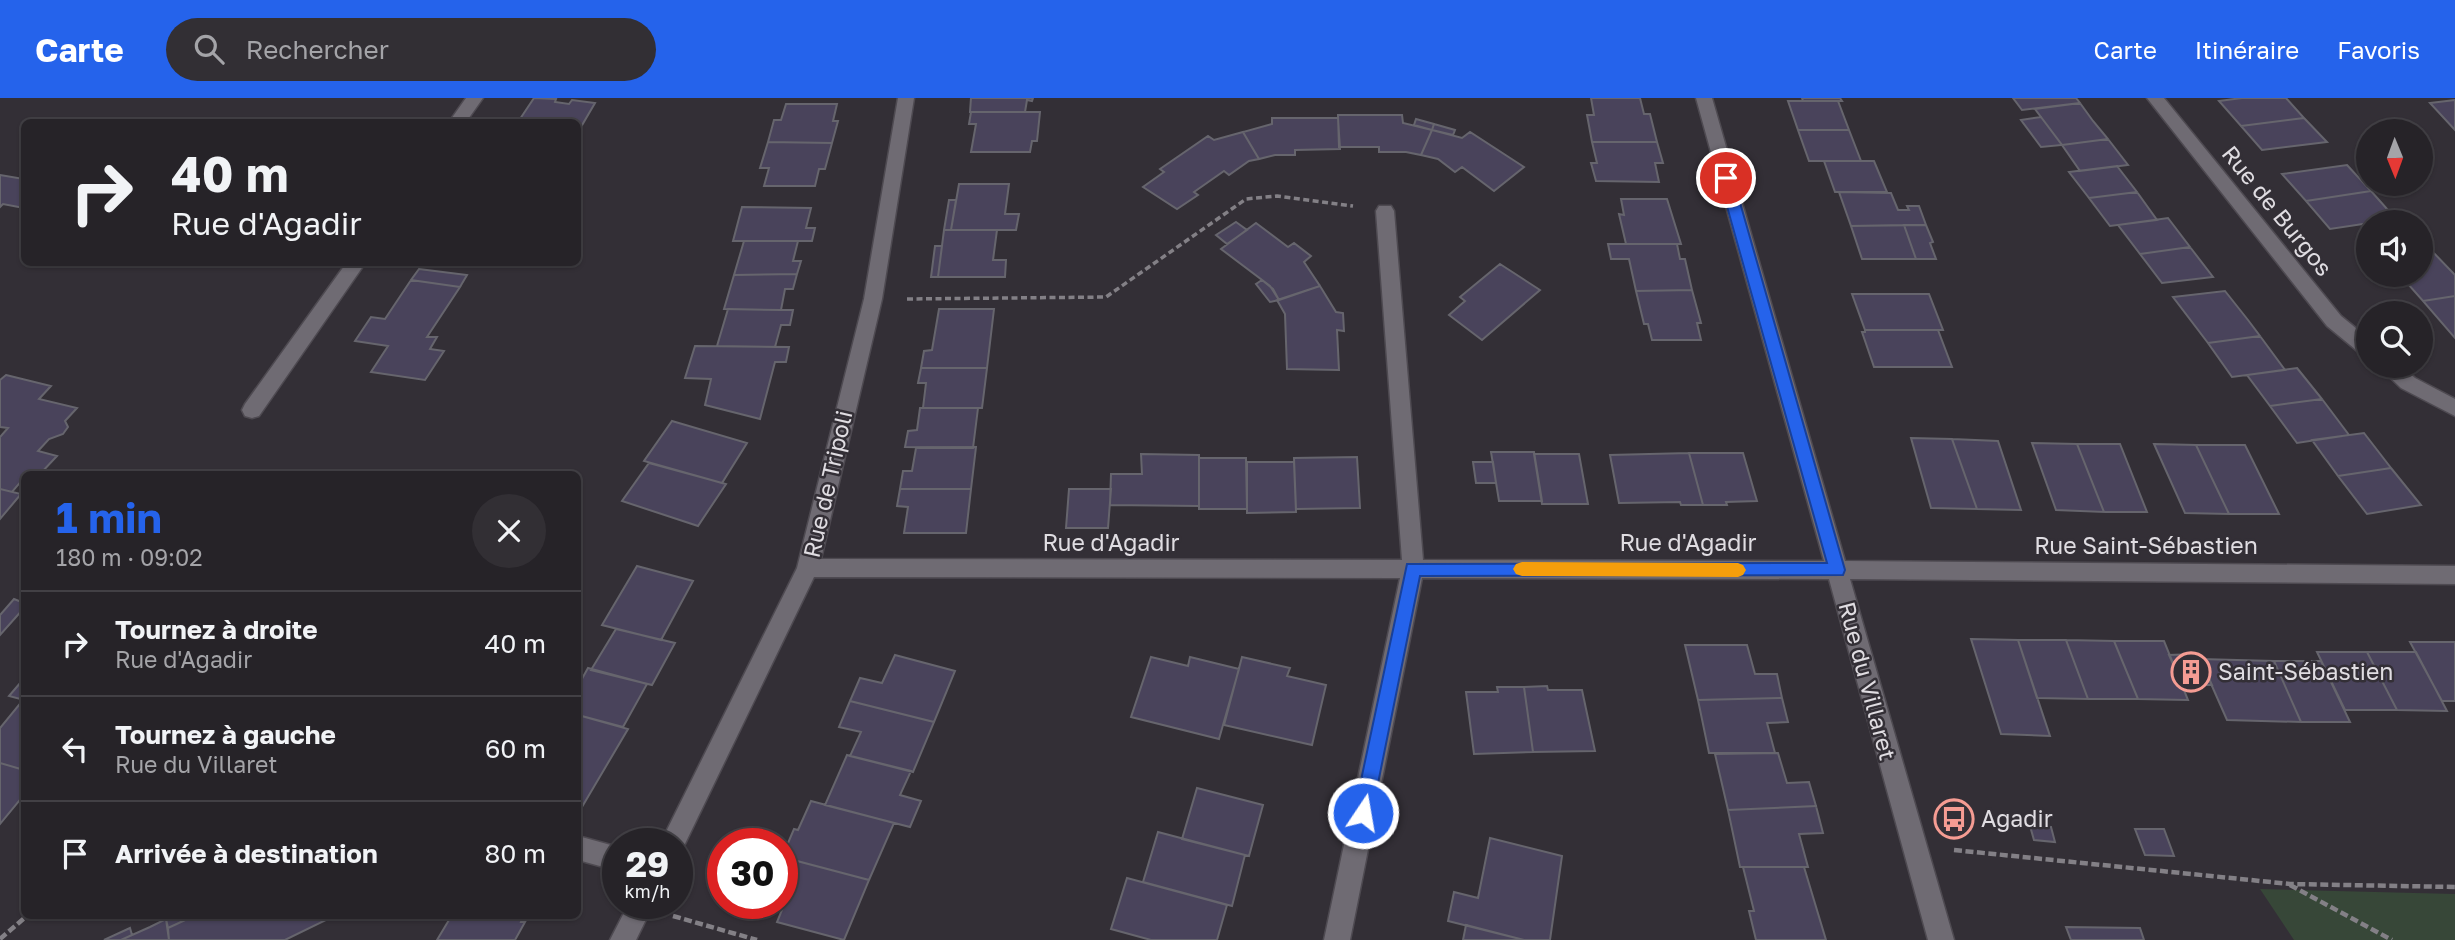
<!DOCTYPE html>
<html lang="fr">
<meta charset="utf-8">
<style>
:root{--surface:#262328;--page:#322f34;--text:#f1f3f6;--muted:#a4a4a8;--line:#424045;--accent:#2563eb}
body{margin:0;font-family:"Golos Text",sans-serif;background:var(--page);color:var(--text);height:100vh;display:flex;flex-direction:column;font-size:26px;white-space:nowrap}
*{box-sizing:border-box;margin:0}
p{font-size:23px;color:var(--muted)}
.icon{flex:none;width:38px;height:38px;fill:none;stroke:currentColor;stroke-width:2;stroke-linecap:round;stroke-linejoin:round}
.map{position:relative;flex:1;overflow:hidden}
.side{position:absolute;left:21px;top:373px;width:560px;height:448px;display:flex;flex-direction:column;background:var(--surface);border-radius:10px;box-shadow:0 2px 5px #0004,0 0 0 2px var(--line)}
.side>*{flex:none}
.guide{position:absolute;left:21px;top:21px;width:560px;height:147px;border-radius:10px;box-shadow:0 2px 5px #0004,0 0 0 2px var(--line);background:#262328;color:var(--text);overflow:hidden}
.needle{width:46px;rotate:179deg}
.tools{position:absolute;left:2356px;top:21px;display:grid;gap:14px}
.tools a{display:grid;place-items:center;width:77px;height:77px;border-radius:50%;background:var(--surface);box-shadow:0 2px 5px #0004,0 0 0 2px var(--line);font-size:35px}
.speed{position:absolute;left:602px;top:730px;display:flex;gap:14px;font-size:35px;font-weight:700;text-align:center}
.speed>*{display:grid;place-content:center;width:91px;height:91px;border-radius:50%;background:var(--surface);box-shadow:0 2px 5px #0004,0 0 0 2px var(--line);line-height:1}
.speed small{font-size:18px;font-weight:400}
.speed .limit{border:10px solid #d22;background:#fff;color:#111}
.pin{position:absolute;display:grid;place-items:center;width:60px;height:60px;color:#fff;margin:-30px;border:4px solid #fff;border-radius:50%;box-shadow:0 2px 7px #0007}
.me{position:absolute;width:77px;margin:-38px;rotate:12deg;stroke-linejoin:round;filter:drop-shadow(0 0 5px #0008)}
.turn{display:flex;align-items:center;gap:24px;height:147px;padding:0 35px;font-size:32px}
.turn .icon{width:91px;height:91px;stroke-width:2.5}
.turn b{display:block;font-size:49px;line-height:60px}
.round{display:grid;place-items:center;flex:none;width:74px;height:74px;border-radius:37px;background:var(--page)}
.headline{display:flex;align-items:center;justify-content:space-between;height:119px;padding:0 35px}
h1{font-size:42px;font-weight:700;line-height:52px;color:var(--accent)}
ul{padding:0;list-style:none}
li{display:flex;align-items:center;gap:21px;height:105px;padding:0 35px;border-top:2px solid var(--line)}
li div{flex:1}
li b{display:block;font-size:26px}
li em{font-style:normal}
header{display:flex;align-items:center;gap:42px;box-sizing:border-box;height:98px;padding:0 35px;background:var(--accent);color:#fff}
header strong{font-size:33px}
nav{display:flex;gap:38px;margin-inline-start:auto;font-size:24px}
.search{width:490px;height:63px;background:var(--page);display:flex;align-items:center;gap:18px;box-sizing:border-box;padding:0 24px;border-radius:38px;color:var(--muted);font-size:26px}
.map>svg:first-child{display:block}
</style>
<header>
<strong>Carte</strong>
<div class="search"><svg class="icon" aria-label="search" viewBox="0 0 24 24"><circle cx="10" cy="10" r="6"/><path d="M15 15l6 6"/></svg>Rechercher</div>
<nav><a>Carte</a><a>Itinéraire</a><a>Favoris</a></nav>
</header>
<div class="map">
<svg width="2455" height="842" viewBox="0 0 2455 842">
<rect width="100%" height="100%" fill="#332f36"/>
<path fill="#374738" d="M2260,791L2455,796V842H2294Z"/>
<path fill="#49435b" stroke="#66656d" stroke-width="2" d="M534,0L556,1L555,4L569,6L572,2L595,5L578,34V24H518Z
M971,0H1033L1032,3L1027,2L1025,14H970Z
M1591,0H1640L1644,16H1650L1657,44H1592L1587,17H1594Z
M1802,0H1840L1842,3H1803Z
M2013,0H2076L2080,5L2022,12Z
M2242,0H2286L2304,20L2241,28L2219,3Z
M2455,2V32L2430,5Z
M1788,3H1838L1849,32H1798Z
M2080,5L2093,23L2108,41L2062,47L2035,11Z
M786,6H837L833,23H838L832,45L768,44L774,22H781Z
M971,14H1040L1037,43H1032L1030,54H971L976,26H969Z
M1338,17H1402L1403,25L1432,32L1421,57L1406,54H1379V49H1339Z
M2041,19L2062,47L2041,49L2021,22Z
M1272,20H1338L1340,51L1295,52V57H1275L1259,61L1243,34L1272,26Z
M2304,20L2327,44L2262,52L2241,28Z
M1416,21L1434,26L1432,32L1414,27Z
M1434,26L1455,32L1453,37L1432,32Z
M1432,32L1462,40L1470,34L1524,69L1494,93L1462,69L1455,74L1438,61L1421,57Z
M1798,32H1849L1861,63H1809Z
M1243,34L1259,61L1249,63L1229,77L1224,73L1194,94L1198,97L1177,111L1143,89L1164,74L1160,71L1208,38L1214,42Z
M2108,41L2128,67L2080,73L2062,47Z
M768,44L832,45L825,71H819L815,88H764L769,70H760Z
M1592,44H1657L1663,65H1655L1659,84L1596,83L1591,65H1597Z
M1824,63H1874L1887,94H1835Z
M2347,67L2371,93L2306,103L2282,76Z
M2117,68L2137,94L2089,100L2069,74Z
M0,77L24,81V110L3,106L0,109Z
M959,86H1009L1005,116H1019L1016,132H951Z
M2371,93L2396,121L2330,131L2306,103Z
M1839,94L1891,95L1898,112H1909L1907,108H1919L1926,127L1851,128Z
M2137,94L2157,122L2110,128L2089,100Z
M1621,101H1667L1681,146H1626L1619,116L1624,117Z
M949,102H956L951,132H944Z
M742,109L811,110L806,130H815L812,143H733Z
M2168,120L2190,149L2140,156L2118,127Z
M1236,124L1247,132L1227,146L1216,137Z
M1256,125L1288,149L1294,145L1311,158L1304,164L1320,188L1279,202L1270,188L1221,151Z
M1904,127H1926L1933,144L1930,145L1936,161H1916Z
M1904,127L1916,161H1862L1851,128Z
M944,132H997L993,162H1006L1005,179H938Z
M744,143H798L793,163H801L797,176L734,177Z
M1608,146H1677L1680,161H1685L1692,192L1636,193L1629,161H1611Z
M935,148H942L938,179H931Z
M2190,149L2213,179L2162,185L2140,156Z
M2430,151L2455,177V198L2423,203L2400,177H2420V152Z
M1500,166L1540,192L1482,242L1449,217L1465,203L1460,199Z
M419,171L467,177L460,189L411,182Z
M797,176L793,191H785L781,212L724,211L734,177Z
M411,182L460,189L427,239H437L430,251L444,253L425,282L371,274L388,248L355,243L371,219L385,221Z
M1262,182L1273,191L1279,202L1270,204L1256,186Z
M1320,188L1336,214L1343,215L1344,233L1337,232L1339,272L1287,271L1285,216L1277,202Z
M1692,192L1701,225H1697L1701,242H1652L1648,226H1644L1636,193Z
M2225,193L2248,222L2260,238L2208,245L2173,199Z
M1852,196H1929L1943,232H1865Z
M2455,198V240L2423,203Z
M728,211L781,212H793L790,227H781L775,249L717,248Z
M939,211H994L987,270H921L924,253L932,252Z
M1865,232H1938L1952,269H1874L1862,234H1865Z
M2260,238L2285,272L2232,279L2208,245Z
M695,248L789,249L786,264H775L760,321L705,307L711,281L685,280Z
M921,270H987L982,310H923L926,285H918Z
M2297,270L2322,301L2270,308L2247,277Z
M6,277L51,288L39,301L77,310L65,323L68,329L63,336L49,341L38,353L57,358L40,376H24V380L12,394L0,391V339L8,330L0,329V282Z
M2322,301L2349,337L2297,345L2270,308Z
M920,310H978L973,350L905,349L908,333L917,332Z
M672,323L747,345L722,385L644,363Z
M2364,335L2391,370L2338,378L2312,342Z
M1911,340L1952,341L1977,411L1931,410Z
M1952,341L1998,343L2021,412L1977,411Z
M2032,345L2077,346L2104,414L2056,412Z
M2077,346H2120L2147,414H2104Z
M2154,346L2196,347L2229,416L2185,415Z
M2196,347H2245L2279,416H2229Z
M976,349L971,391H900L903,373H912L916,350Z
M1491,354H1534L1542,403H1499Z
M1689,355H1743L1757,403L1726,404L1727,407H1703Z
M1689,355L1703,407H1681L1680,404L1619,405L1610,357Z
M1141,356L1199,357V408L1110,407L1111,376H1142Z
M1534,356H1579L1588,406H1542Z
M1357,359L1360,410L1296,411L1294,360Z
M1199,360H1246L1247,411H1199Z
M1247,364H1294L1296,414L1247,415Z
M1473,364H1493L1496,385H1476Z
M649,365L726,386L698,428L622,403Z
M2391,370L2421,407L2367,416L2338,378Z
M0,391L21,396L0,421Z
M900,391H971L966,435H904L908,409L897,408Z
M1069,391H1111L1108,430H1066Z
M637,468L693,483L661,542L602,527Z
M14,501L24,505V510L0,537V517Z
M616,531L675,545L652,587L591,572Z
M1971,541L2018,542L2050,638L2001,636Z
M2018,542H2066L2088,601L2037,600Z
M2066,542L2114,543L2138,601H2088Z
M2114,543H2164L2188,602L2138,601Z
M2410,544H2455V603H2442Z
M1685,547H1747L1755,576H1777L1782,600L1698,602Z
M2317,554H2367L2397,612H2345Z
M2367,554H2416L2447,613L2397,612Z
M2198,556L2212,587H2182L2169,557Z
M895,557L955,573L934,624L850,603L860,580L882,585Z
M1151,559L1188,568L1190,559L1239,571L1219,641L1131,619Z
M1242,559L1290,570L1287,578L1326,587L1312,647L1224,627Z
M2200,561L2274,563L2301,624L2227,622Z
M2274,563H2321L2350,624H2301Z
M588,570L647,586L623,629L578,617V588Z
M21,584L24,585V602L9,598Z
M1547,588L1548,592H1582L1595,653L1533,654L1524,589Z
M1497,589H1524L1533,654L1474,656L1466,594H1498Z
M1782,600L1788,624L1767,625L1775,655H1709L1698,602Z
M23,602H24V672L0,665V630Z
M850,603L934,624L913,674L850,658L861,634L839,629Z
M578,617L628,631L582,709L578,707Z
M1778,655L1787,685L1809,684L1816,708L1728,712L1715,656Z
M847,657L911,673L900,697L921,703L910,729L825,707Z
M0,665L24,672V697L0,726Z
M1197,690L1263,707L1249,758L1182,741Z
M811,703L894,725L869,782L782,759L794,731L798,732Z
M1816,708L1823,735L1799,736L1808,769H1740L1728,712Z
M2030,728L2051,729L2055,744L2034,742Z
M2135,731H2164L2174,758L2145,757Z
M1158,734L1245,757L1232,808L1143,784Z
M1490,740L1562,758L1550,842H1524L1448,823L1454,794L1478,800Z
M782,759L869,782L844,842L777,824L791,790L782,788Z
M1743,769H1804L1826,842H1756L1749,813H1754Z
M1127,780L1227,807L1217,842H1151L1111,831Z
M175,817H196L168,830L166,821Z
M196,817H325L326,822L285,842H169L168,830Z
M452,817H524L521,824H525L515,842H437Z
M166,821L169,842H121L150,829Z
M1466,827L1524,842H1463Z
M2066,829L2140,830L2144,842H2071Z
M130,830L132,837L121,842H104Z"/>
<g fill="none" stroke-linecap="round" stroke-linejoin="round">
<g stroke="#4e4a51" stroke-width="3">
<path id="lane" d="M466,0H483L466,24H449Z
M347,164H366L259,318L252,320L245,318L242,312L245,306Z"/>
</g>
<g stroke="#4e4a51" stroke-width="3">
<path id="street" d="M898,0H914L882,201L821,461L1402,462L1376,113L1379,108H1391L1394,113L1423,462L1824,463L1696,0H1712L1845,463L2455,468V486L1850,481L1954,842H1928L1829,481L1422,480L1350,842H1324L1400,480L814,479L681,754L677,756V746H660L797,470L864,201Z
M2147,0H2164L2341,218L2368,240V258L2361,256L2327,228Z
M2378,268H2401L2415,280L2455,301V318L2401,290Z
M578,738L618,749V773L578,762Z
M629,805H654L636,842H610Z"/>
</g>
<path stroke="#838086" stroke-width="3.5" stroke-dasharray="6 3.5" stroke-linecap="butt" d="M907,201L1106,199L1246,101L1277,98L1353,108"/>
<path stroke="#838086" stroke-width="4.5" stroke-dasharray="8 3.5" stroke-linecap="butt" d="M1954,752L2290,786L2455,789
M2290,787L2392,842
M673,818L757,842
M0,841L28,817"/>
<use href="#lane" fill="#6f6b73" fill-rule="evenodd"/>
<use href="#street" fill="#6f6b73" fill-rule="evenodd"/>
</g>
<path fill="#2563eb" stroke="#184099" stroke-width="2" d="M1726,75L1733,80L1845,472L1843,477L1420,478L1372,715L1370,721L1363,723L1357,721L1354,715L1407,466L1827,465L1719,80Z"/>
<path fill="#f59e0b" d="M1522,464L1738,465L1743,467L1746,472L1743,477L1738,479L1522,478L1516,476L1513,471L1516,466Z"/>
<defs>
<g id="building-ring" transform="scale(2.0125)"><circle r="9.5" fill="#332f36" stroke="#f59c93" stroke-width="1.5"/><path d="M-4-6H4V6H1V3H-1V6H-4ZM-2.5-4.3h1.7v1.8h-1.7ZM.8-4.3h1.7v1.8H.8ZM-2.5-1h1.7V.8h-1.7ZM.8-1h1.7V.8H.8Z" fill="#f59c93"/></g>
<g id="bus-ring" transform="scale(2.0125)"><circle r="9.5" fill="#332f36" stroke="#f59c93" stroke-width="1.5"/><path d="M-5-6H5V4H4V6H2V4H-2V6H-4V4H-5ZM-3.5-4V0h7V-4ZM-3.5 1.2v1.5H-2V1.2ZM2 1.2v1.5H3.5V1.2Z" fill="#f59c93"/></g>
</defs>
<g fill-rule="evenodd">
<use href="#building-ring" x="2191" y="574"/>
<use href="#bus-ring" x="1954" y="721"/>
</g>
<g text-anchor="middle" stroke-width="5" stroke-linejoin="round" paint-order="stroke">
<g font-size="23" fill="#e0dde2" stroke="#332f36">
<text transform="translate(2277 113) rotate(51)" y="8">Rue de Burgos</text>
<text transform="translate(828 386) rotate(-77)" y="8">Rue de Tripoli</text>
<text x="1111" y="453">Rue d'Agadir</text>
<text x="1688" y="453">Rue d'Agadir</text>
<text x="2146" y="456">Rue Saint-Sébastien</text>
<text transform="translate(1867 583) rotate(75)" y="8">Rue du Villaret</text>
</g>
<g font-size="23" fill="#e0dde2" stroke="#332f36" text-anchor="start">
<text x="2218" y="582">Saint-Sébastien</text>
<text x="1981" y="729">Agadir</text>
</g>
</g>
</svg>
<div class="tools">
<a><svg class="needle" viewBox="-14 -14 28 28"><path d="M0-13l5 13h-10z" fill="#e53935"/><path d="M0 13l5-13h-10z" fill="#a4a4a8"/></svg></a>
<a><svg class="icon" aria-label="sound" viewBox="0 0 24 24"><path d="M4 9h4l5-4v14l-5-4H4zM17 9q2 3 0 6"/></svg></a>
<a><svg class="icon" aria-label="search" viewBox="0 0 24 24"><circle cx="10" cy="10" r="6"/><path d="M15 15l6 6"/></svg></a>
</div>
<div class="speed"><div>29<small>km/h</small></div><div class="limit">30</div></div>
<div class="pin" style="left:1726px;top:80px;background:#d93025"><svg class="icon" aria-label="arrive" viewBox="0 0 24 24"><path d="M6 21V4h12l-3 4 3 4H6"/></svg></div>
<svg class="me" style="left:1363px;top:715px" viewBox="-20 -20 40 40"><circle r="17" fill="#2563eb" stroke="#fff" stroke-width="3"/><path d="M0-11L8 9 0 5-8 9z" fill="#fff"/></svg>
<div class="guide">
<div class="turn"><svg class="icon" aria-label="right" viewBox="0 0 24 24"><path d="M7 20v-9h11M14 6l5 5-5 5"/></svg><div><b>40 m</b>Rue d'Agadir</div></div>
</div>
<section class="side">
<div class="headline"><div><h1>1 min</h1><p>180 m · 09:02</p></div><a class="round"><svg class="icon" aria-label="close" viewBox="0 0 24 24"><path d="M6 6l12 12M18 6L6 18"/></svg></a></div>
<ul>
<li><svg class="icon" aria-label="right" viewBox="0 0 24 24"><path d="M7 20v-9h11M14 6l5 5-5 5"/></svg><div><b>Tournez à droite</b><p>Rue d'Agadir</p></div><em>40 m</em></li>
<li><svg class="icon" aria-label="left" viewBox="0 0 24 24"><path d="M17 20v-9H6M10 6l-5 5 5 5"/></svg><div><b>Tournez à gauche</b><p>Rue du Villaret</p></div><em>60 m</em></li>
<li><svg class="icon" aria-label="arrive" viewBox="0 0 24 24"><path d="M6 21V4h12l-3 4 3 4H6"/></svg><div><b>Arrivée à destination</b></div><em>80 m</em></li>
</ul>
</section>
</div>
